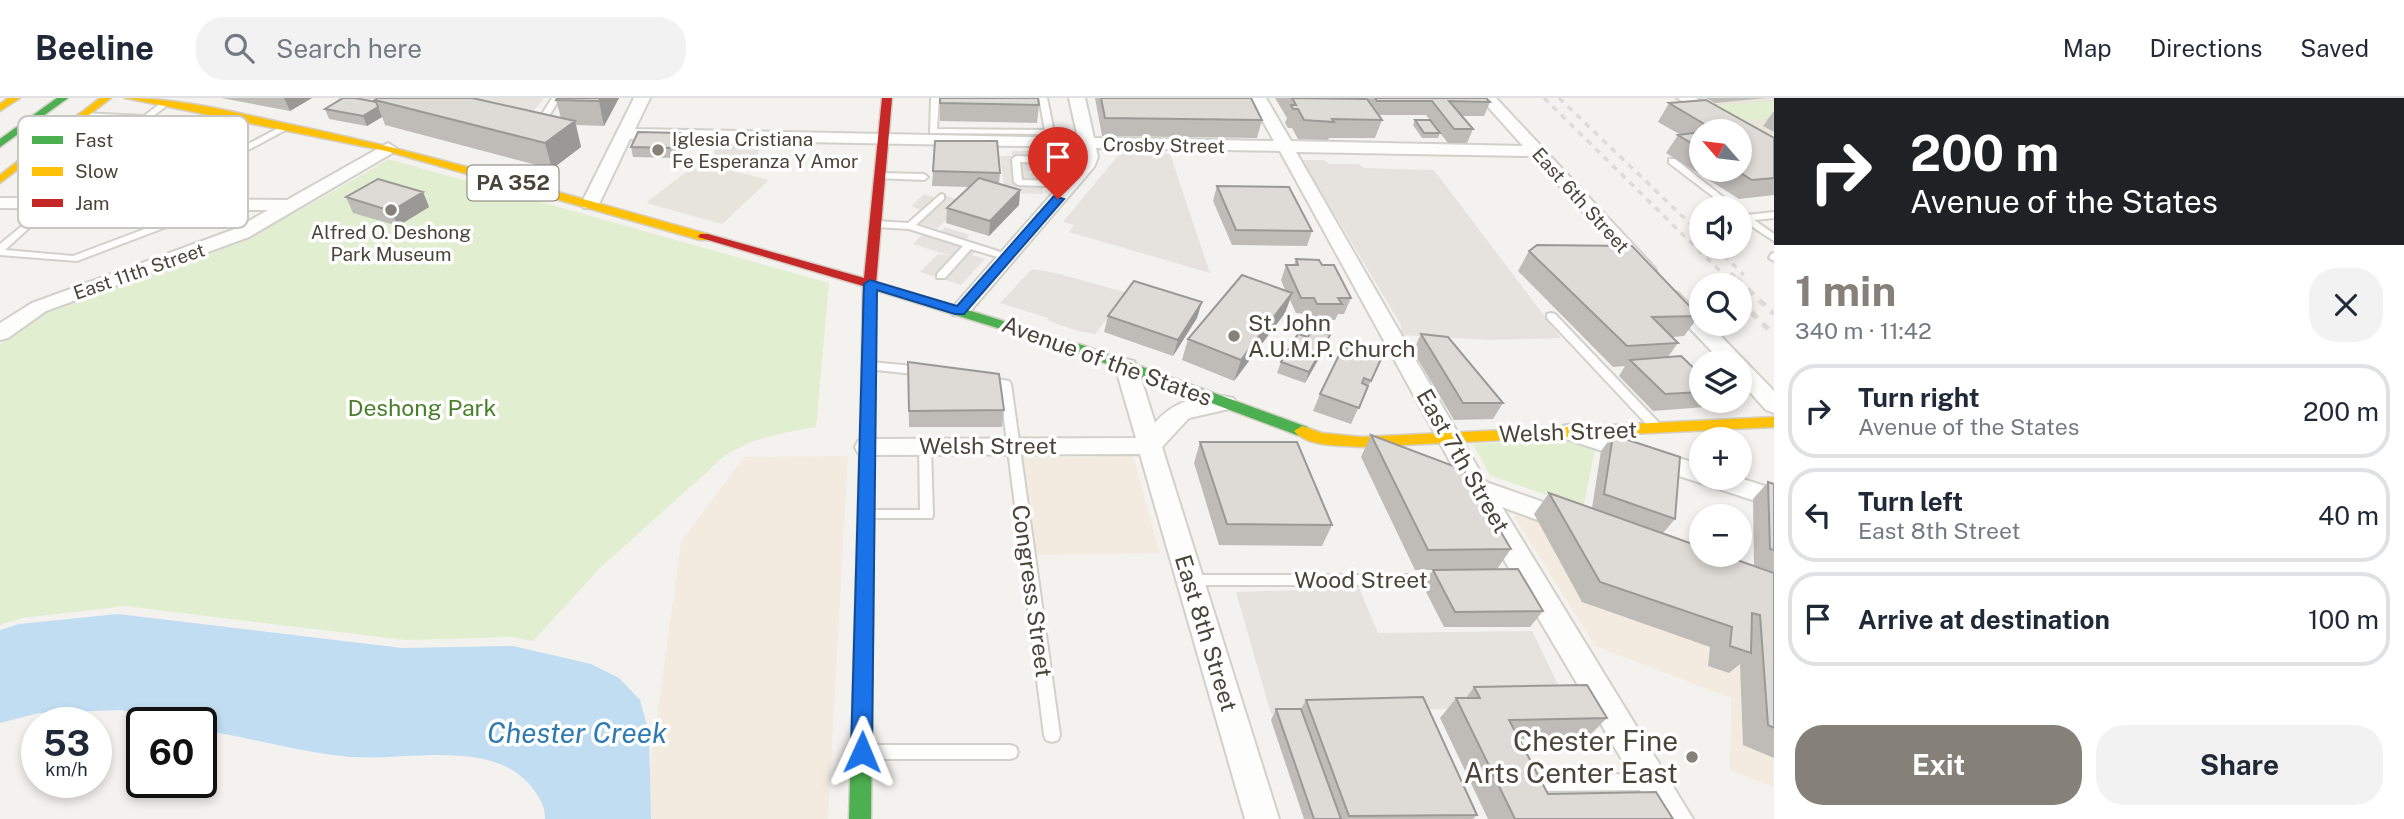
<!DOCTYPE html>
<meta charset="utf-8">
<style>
:root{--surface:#fff;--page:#f2f2f3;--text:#1f2937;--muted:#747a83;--line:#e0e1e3;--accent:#868178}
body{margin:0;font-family:"Public Sans",sans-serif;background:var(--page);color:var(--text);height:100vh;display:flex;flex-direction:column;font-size:26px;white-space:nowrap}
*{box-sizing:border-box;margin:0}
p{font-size:23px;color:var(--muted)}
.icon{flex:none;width:38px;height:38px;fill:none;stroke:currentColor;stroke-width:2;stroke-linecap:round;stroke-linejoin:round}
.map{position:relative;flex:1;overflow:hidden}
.side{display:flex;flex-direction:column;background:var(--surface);width:630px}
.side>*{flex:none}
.top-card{background:#202124;color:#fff;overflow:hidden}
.needle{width:46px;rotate:298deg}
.buttons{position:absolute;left:1689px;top:21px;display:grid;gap:14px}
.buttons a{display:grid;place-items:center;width:63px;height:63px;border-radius:50%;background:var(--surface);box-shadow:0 4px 10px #0003;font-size:35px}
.speed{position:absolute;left:21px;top:609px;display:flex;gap:14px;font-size:35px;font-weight:700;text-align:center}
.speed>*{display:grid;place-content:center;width:91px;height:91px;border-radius:50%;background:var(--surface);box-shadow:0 4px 10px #0003;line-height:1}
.speed small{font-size:18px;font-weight:400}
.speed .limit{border:4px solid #111;border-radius:10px;background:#fff;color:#111}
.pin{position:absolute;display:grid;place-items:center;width:60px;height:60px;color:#fff;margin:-72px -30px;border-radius:50% 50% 50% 0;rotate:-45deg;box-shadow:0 0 7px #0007}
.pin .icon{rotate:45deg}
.me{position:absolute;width:77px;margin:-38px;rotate:1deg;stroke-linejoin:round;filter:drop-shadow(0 0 5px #0008)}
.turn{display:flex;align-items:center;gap:24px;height:147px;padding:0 21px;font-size:32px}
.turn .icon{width:91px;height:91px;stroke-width:2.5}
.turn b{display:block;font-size:49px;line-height:60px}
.round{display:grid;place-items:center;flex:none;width:74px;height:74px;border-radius:28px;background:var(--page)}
.headline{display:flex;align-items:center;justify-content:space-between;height:119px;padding:0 21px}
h1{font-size:42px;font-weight:700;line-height:52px;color:var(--accent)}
.primary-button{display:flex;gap:14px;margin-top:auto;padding:14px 21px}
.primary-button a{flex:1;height:80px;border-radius:28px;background:var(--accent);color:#fff;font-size:28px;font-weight:700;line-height:80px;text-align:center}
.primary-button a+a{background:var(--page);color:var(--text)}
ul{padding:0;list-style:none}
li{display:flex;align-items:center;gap:21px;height:94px;margin:0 14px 10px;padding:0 7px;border:4px solid var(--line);border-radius:28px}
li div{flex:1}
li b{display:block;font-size:26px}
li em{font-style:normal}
header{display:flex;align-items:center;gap:42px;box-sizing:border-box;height:98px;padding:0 35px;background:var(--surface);border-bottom:2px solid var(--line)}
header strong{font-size:33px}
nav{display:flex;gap:38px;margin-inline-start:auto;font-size:24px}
.search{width:490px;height:63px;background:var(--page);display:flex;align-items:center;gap:18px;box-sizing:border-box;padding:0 24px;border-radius:28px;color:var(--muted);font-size:26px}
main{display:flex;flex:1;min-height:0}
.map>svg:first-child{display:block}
</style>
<header>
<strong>Beeline</strong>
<div class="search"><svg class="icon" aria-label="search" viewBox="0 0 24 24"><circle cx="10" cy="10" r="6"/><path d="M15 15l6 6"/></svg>Search here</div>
<nav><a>Map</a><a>Directions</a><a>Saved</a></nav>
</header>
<main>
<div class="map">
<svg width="1774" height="721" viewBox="0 0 1774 721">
<rect width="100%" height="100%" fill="#f4f2ee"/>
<path fill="#e7e4dc" d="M699,64L769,82L722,126L646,105Z"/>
<path fill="#f3ebdf" d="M848,358L828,721H643L681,444L744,359Z
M1133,358L1160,455L1024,457L1009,360Z
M1516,415L1774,508V689L1730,672L1731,600L1595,548L1515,420Z"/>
<path fill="#eae5da" d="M1698,0H1774V43Z"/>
<path fill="#e1eecf" d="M1774,3V21L1737,22L1713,8Z
M388,61L829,185L816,329C777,336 735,342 708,373L600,470L533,543L511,539L405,542L125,508L22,520L0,527V246C10,239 19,230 29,223C71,196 132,185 179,167C253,139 321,102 388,61Z
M1563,342L1595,352L1583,410L1490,377L1473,346Z"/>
<path fill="#e6e3df" d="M339,0H544L530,18L425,6L337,3Z
M718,43L762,44L756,61L712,60Z
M1131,52L1170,56L1210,175L1069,134L1074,127L1063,124L1121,54L1131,56Z
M1012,53H1059L1060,59H1073L1065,67L1064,73H1029V76H1055L1056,81L1050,89H1042L1043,96L1010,95L1004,90L1000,58H1012Z
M1302,62H1324L1329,66H1359L1364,70L1434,72L1561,240L1492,242L1401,237V227Z
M924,96L936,100L940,96L966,104L937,131L910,122L921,112L911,108Z
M945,129L970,137L964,143L981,148L972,157L985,161L961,187L920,174L938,156L951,158L913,146L928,131L939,135Z
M1032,171L1056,175L1128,195L1095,236L1078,233L1049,223L1048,220L1000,205Z
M1359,490L1378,535L1532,533L1568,607L1271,616L1236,494Z"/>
<path fill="#c0ddf1" d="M118,516L402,550L513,548L591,566L619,580L640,602L649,635L651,721H545C545,708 541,703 534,692C496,639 407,663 351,659C306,655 259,642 214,634L201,631V625H176L122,612L39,615L0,625V532L19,526Z"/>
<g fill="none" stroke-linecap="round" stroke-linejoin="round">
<g stroke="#d2d0cb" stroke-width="4">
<path id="lane" d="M350,0L406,3L411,0H421L407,7L352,4L348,2Z
M552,0H560L543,28H532V24H537Z
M931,0H939L937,31L1045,32L1039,0H1047L1054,34L1050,36L930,35Z
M162,4L169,6L131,35H63L59,33L63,31H126L138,22L82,19L78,17L82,15L144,18Z
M233,16L240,18L218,32L173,82L182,81L284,27L291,29L187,85L168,87L149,106H143L142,104L162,83H120L94,106H88L87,104L115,78L167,77L212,28Z
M1016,58L1088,62L1092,65L1088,68L1020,64L1022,82L1070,83L1074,86L1070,89L1018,87L1014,84L1012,61Z
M1669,61H1675L1737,110H1728L1669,65Z
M880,75L924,76L928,79L924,82L877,80V76Z
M941,96L944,97V101L916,127L1010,157V161H1004L971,151L945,180H937V176L963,148L909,131L876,129L871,126L876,123L908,125Z
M191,102L196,105L177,125L77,163L0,157V146L28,123L163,120L167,122ZM158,126L73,158L5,152L30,129Z
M1740,112L1747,117L1774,114V120L1754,122L1774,136V143L1742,122L1740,120Z
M1774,155V163L1769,160L1771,156Z
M1551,215L1555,216L1659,325L1661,328L1659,331H1651L1547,220V216Z
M871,264L923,269L929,273L923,277L867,271L865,268L867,265Z
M986,279L1009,283L1011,286L1060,637L1058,642L1052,644L1046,642L1044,637L1000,289L982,286L980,283L982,280Z
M925,345L931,349L933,417L932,420H865L864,417L865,414L870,412H920L919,349Z
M1190,477H1441L1446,478L1448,482L1446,486L1441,487H1190L1185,486L1183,482L1185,478Z
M870,647H1010L1016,649L1018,654L1016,659L1010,661H870L864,659L862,654L864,649Z
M1650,676L1656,679L1658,684L1656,689L1650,692L1532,693L1526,690L1524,685L1526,680L1532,677Z"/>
</g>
<g stroke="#d2d0cb" stroke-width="4">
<path id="street" d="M634,0H650L635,31L1078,40L1069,0H1085L1094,40L1274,43L1250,0H1266L1291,43L1523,48L1480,0H1496L1653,168L1656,172L1653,176H1639L1532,58L1296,54L1486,384L1577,416L1581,423L1577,430L1568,433L1502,409L1693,721H1657L1461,389L1463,387L1280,53L1096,50L1098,59L1094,69L967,217H953L950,213L953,209L1080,64V49L630,41L599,106L596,110H584L581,106Z
M1677,0H1696L1774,43V55Z
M388,45L396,50L394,54L249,139L46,213L8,240L0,242V225L32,205L235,131L268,112L0,110V100L287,102Z
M1671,193L1678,195L1701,218V226H1709L1774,293V315L1766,312L1740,283V264H1722L1664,203L1661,199L1664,195Z
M1126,261L1134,263L1137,268L1155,325C1172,304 1206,292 1233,300L1237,305L1233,310L1189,320L1162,349L1279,721H1245L1140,356L867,357L858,355L855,349L858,343L867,341L1136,340L1115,268L1118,263Z
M1571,326L1701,367V380H1740L1774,391V409L1563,340L1559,334L1563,328Z"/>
</g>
<g stroke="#d3cfc5" stroke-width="3">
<path id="fast" d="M57,0H68L0,49V41Z
M870,182L1085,248L1307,329L1310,333L1302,338L1297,337L1075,254L865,189L864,186Z
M868,294L875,299L871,721H849L861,299Z"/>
</g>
<g stroke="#d3cfc5" stroke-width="3">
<path id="slow" d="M8,0H20L0,13V6Z
M100,0H111L0,85V77Z
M125,0C181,0 238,15 293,27C433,56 570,98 708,136L710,139L708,142H700L386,53Z
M1774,319V329L1362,349C1342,347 1309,350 1294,333L1302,328L1322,335L1362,339Z"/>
</g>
<g stroke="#d3cfc5" stroke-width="3">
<path id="jam" d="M882,0H892L876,186L875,299L868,304L861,299L863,188L698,139L700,136H708L864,180Z"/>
</g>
<use href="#lane" fill="#fdfdfc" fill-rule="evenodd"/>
<use href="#street" fill="#fdfdfc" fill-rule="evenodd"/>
<use href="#fast" fill="#4caf50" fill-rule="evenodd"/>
<use href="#slow" fill="#ffc107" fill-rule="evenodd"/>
<use href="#jam" fill="#c62828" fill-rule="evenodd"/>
<path stroke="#dbdbda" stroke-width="3.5" stroke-dasharray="6 6" stroke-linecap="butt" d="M1544,0L1729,182
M1559,0L1701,136
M1715,149L1744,177
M1731,175L1738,182"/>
<path stroke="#dbdbda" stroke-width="5" stroke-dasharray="8 8" stroke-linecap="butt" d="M1727,180L1734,187
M1736,180L1774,216
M1740,203L1774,237"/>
</g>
<path fill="#bfbcb8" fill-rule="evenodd" d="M221,0H312L290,13Z
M619,0L604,28L576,27L581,49L552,71L385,27L382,19L367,28L329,21L325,11L376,4L375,2L561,20L556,2Z
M940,0L1039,7L1037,25L940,23Z
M1095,0H1251L1262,22L1257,40L1102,38Z
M1275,0H1486L1490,4L1484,18H1462L1473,31L1467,45H1448L1440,35L1438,40H1422L1413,27L1415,22H1430L1426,17H1379L1382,22L1375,40H1329L1328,42L1298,41L1292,30H1288L1285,25L1287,20Z
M1706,0H1766L1715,5Z
M1669,5L1774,40V97L1739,101L1666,55L1678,37L1679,36L1658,24ZM1701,33H1740V72H1701Z
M1773,14H1774V34L1763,28Z
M935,43L1000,75L999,86L1020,92L1019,107L989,138L946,125L947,110L969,89L932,88Z
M681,45L676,60L633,59L631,49Z
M1217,88L1312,133L1307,148L1232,147L1213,103Z
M423,94L429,109L398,128L353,115L346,99Z
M1529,153L1699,218L1684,238L1672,239L1678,245L1668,259L1701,277V303H1710L1705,309L1653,313L1619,278L1625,268L1613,269L1518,173Z
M1296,161L1322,167L1351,200L1344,216H1338L1335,222H1311L1308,216L1296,215L1290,202L1285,215L1234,283L1182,262L1188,241L1285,192L1281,182L1286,167H1294Z
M1108,218L1197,220L1173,258L1104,234Z
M1421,236L1503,305L1493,321L1454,322L1413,253Z
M1330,237L1326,248L1305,285L1277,275L1281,264Z
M1381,261L1351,326L1313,313L1320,296Z
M908,264L1004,312L1002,329H909Z
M1371,337L1511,451L1497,471L1543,513L1530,529H1444L1423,488L1433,472H1415L1361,359Z
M1613,337L1675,421L1663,435L1774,475V660L1743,647L1740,566L1729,575L1708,568L1710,549L1582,504L1534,416L1549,395L1592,410L1601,353Z
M1200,344L1332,427L1322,448L1219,447L1194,365Z
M1768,384L1774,386V474L1754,467L1753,401Z
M1474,589L1607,620L1587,640L1519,641L1548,696L1673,721H1488L1440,620L1456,600H1466Z
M1306,602L1477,717L1473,721H1304L1271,622L1276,611H1301Z"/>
<path fill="#9b9996" d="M284,0H312L290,13Z
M600,0H619L604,28L599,3Z
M378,9L382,19L367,28L363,18Z
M575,23L581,49L552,71L545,45Z
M680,35L681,45L676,60L674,50Z
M1020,92L1019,107L989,138L990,123Z
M423,94L429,109L398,128L391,113Z
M1292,195L1285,215L1234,283L1241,262Z
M1202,204L1197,220L1173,258L1178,242Z
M1330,237L1326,248L1305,285L1309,274Z"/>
<path fill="#dedbd6" stroke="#9b9996" stroke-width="2" d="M343,0H355L376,4L378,9L363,18L325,11Z
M378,0H472L575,23L545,45L375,2Z
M557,0H600L599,3L556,2Z
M940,0H1038L1039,7L940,5Z
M1101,0H1251L1262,22L1105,20Z
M1292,0L1367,1L1382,22L1332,21L1334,24L1304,22L1298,11H1293L1291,7H1296Z
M1375,0H1486L1490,4L1449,3L1473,31H1454L1432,3H1377Z
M1706,2L1774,40V80L1752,82L1736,72H1740V33H1709H1716L1669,5Z
M1415,22H1430L1440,35H1424Z
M638,34L680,35L674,50L631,49Z
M1701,34V51L1678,37Z
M935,43H997L1000,75L933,73Z
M979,80L1020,92L990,123L947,110Z
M378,81L423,94L391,113L346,99Z
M1217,88L1289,89L1312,133L1236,132Z
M1537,147L1632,148L1699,218L1652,219L1678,245L1627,248L1529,153Z
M1296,161L1319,162L1322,167H1334L1351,200H1338L1342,206H1317L1314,200H1301L1286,167H1298Z
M1242,177L1292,195L1241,262L1188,241Z
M1134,183L1202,204L1178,242L1108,218Z
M1312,231L1330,237L1309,274L1281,264L1298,236L1308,239Z
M1421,236L1448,239L1503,305H1463Z
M1343,249L1381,261L1371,283L1364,280L1362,285L1368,288L1359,310L1320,296Z
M1681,258L1701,277V294L1665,296L1630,262Z
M908,264L999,276L1004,312L909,313Z
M1371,337L1464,372L1511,451L1428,452Z
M1613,337L1680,359L1675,421L1604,396Z
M1200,344H1297L1332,427L1227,426Z
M1768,384L1774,386V452L1770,451Z
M1549,395L1701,449V457H1723L1774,475V630L1768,627L1760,517L1752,515L1751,555L1730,548L1732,529L1600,484Z
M1518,471L1543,513L1455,514L1433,472Z
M1587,587L1607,620L1509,622L1548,696L1656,694L1673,721H1515L1456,600H1480L1474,589Z
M1423,599L1477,717L1349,718L1306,602Z
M1276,611H1301L1341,721H1314Z"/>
<path fill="#1a73e8" stroke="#114b97" stroke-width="2" d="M1054,98L1064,101L964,216H955L877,192L872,654L869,661L862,664L854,661L851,654L864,186L870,182L957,208Z"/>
<g fill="#868178" stroke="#fff" stroke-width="2.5">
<circle cx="658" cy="52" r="7"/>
<circle cx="391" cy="112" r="7"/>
<circle cx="1234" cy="238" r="7"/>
<circle cx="1692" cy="659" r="7"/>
</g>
<g text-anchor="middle" stroke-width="7" stroke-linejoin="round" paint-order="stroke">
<g font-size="19" fill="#4b4439" stroke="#fff" text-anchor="start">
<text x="672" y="48">Iglesia Cristiana<tspan x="672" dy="22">Fe Esperanza Y Amor</tspan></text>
<text x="391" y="141" text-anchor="middle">Alfred O. Deshong<tspan x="391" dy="22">Park Museum</tspan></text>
</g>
<g font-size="19" fill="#4b4439" stroke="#fff">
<text transform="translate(1164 47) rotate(1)" y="7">Crosby Street</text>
<text transform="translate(1581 102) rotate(48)" y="7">East 6th Street</text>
<text transform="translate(139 173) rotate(-19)" y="7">East 11th Street</text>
</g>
<rect fill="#fff" stroke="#817c74" stroke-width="2" x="467.5" y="67.5" width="91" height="35" rx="5"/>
<g font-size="21" font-weight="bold" fill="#4b4439">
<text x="513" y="92">PA 352</text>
</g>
<g font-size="23" fill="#4b4439" stroke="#fff" text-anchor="start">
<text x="1248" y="233">St. John<tspan x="1248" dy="26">A.U.M.P. Church</tspan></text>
</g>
<g font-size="23" fill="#4b4439" stroke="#fff">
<text transform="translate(1107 263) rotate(20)" y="8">Avenue of the States</text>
<text transform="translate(1568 334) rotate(-2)" y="8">Welsh Street</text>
<text x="988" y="356">Welsh Street</text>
<text transform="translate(1463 363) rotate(60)" y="8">East 7th Street</text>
<text x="1361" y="490">Wood Street</text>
<text transform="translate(1032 493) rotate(82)" y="8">Congress Street</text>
<text transform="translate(1206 535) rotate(73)" y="8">East 8th Street</text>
</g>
<g font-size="23" fill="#4a7f2a" stroke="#fff">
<text x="422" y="318">Deshong Park</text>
</g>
<g font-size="28" font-style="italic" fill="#2e7ab2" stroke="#fff">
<text x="577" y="645">Chester Creek</text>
</g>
<g font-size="28" fill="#4b4439" stroke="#fff" text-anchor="end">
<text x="1678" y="653">Chester Fine<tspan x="1678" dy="32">Arts Center East</tspan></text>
</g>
</g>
<rect x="18" y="18" width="230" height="112" rx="10" fill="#fff" stroke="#c9c7c4" stroke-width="2"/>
<rect x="32" y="38" width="31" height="8" fill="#4caf50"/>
<rect x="32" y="69" width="31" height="9" fill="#ffc107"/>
<rect x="32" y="101" width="31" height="8" fill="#c62828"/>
<g font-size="19" fill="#4b4439">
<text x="75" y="49">Fast</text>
<text x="75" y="80">Slow</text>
<text x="75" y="112">Jam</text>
</g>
</svg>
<div class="buttons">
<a><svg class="needle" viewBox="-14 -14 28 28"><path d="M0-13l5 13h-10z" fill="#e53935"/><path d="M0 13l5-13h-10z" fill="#747a83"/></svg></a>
<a><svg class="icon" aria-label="sound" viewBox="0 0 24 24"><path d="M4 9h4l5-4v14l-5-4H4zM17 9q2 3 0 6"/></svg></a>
<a><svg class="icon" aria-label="search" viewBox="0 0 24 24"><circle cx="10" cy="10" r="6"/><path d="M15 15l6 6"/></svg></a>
<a><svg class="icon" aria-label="layers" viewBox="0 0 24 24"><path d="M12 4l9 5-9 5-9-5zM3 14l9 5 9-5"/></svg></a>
<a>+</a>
<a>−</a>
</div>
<div class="speed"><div>53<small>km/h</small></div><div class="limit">60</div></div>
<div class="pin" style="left:1058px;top:101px;background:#d93025"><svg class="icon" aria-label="arrive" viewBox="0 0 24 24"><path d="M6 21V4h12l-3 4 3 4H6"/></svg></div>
<svg class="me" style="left:862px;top:654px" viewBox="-20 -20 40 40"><path d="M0-17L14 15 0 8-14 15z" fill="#1a73e8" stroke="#fff" stroke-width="4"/></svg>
</div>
<section class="side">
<div class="top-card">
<div class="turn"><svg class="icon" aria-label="right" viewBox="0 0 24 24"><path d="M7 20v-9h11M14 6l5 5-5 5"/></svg><div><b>200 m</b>Avenue of the States</div></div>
</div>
<div class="headline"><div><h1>1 min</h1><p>340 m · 11:42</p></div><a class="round"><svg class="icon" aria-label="close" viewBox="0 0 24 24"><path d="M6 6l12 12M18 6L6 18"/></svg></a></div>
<ul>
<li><svg class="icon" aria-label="right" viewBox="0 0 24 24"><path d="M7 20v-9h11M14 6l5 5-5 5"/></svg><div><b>Turn right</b><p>Avenue of the States</p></div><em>200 m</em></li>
<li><svg class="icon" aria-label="left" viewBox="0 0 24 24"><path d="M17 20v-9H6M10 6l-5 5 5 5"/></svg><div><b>Turn left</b><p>East 8th Street</p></div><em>40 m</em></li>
<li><svg class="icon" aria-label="arrive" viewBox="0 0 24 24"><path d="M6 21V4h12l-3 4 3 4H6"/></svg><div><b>Arrive at destination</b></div><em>100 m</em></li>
</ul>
<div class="primary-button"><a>Exit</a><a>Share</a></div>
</section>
</main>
